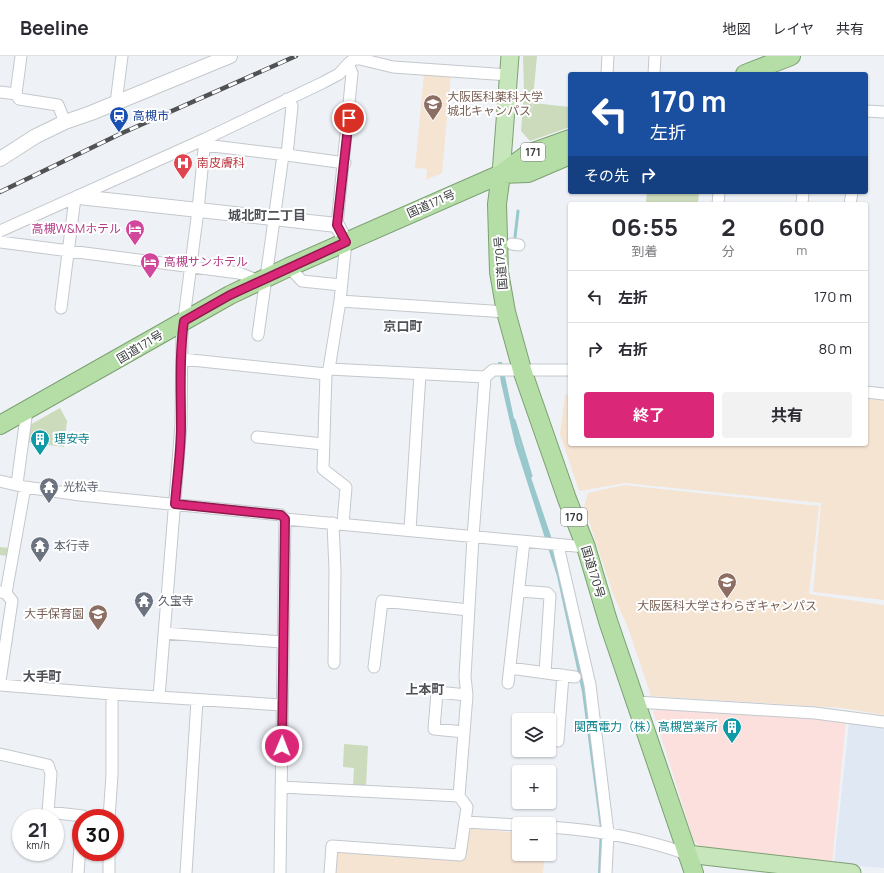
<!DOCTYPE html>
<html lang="ja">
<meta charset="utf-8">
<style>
:root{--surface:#fff;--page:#f2f2f3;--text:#2b2b33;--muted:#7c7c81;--line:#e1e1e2;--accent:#db2777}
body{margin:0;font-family:Manrope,"Noto Sans JP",sans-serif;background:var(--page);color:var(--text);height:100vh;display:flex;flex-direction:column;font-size:15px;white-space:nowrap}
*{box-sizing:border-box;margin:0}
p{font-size:13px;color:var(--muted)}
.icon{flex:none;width:22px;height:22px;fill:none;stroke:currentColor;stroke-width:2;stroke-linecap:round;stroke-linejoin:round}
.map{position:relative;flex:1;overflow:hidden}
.panel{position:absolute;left:568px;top:146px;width:300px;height:244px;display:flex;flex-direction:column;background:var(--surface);border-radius:4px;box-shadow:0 1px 3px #0004}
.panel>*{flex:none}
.guide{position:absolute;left:568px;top:16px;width:300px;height:122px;border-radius:4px;box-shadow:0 1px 3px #0004;background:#1a4fa0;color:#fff;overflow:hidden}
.controls{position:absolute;left:512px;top:657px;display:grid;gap:8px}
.controls a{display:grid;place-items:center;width:44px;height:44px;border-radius:4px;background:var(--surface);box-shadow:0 1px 3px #0004;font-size:20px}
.speed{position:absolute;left:12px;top:753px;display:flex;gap:8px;font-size:20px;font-weight:700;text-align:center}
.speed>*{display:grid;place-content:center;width:52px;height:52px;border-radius:50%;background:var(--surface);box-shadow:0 1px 3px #0004;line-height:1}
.speed small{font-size:10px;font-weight:400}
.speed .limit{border:6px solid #d22;background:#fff;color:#111}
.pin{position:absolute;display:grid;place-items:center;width:34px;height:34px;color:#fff;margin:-17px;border:2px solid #fff;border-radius:50%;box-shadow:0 1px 4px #0007}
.me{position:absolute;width:44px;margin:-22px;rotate:1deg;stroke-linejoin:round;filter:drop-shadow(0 0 3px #0008)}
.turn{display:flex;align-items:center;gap:14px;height:84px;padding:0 16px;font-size:18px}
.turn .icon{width:52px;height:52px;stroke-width:2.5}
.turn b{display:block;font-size:28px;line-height:34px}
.then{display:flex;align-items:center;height:38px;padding:0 16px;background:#0003;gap:8px;font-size:15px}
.eta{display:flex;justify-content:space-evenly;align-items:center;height:68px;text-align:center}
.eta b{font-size:24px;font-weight:700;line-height:28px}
.button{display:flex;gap:8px;margin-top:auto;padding:8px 16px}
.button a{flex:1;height:46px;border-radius:4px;background:var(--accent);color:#fff;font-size:16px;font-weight:700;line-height:46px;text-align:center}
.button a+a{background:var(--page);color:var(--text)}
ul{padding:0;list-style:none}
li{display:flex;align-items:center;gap:12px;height:52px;padding:0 16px;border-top:1px solid var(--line)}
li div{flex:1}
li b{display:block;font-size:15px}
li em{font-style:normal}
header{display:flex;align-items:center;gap:24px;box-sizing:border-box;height:56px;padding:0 20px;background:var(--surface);border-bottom:1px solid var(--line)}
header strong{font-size:19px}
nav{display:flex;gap:22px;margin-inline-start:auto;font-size:14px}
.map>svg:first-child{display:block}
</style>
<header>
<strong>Beeline</strong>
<nav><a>地図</a><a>レイヤ</a><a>共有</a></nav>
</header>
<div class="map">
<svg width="884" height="817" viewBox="0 0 884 817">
<rect width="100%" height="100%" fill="#eef2f7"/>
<path fill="#e0e8f4" d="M849,666L884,671V812L834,808Z"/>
<path fill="#fbe0dd" d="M662,653L846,665L832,808L705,796L694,785L653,655Z"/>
<path fill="#f6e4d3" d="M424,17L451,19L442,117L426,124L427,113L415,112Z
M565,338L570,339V388H866V343L884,344V544L813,536L821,447L625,427L579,435L560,378Z
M624,429L819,450L809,538L884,549V659L842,652L651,640L628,572L613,538L584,450L588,437Z
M468,772L519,777V798H545L543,817H335L337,795L464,803Z"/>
<path fill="#cbdbbb" d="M523,0H537L531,63L533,47L570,51V71L530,85L521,75L524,35Z
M647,136H699L698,148H652L646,146Z
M60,352L67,365L64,391L26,386L28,370Z
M0,491L9,492L7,500L0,499Z
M344,688L368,690L366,731L353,730L354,712L343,711Z"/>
<path fill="#99c8cc" d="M498,306H502L519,386L555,492L586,631L600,736L604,817H598L600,772L582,636L557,520L515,388L501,327Z"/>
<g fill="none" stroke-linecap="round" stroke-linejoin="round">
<path stroke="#99c8cc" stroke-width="3" d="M515,181L518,155
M514,364L531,420"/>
<g stroke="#c4c8cd" stroke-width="13">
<path id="minor" d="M21,0L16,38L19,43L58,49L65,66
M607,18L608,0
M654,18L655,0
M0,36L16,38
M116,47L122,0
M866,55L884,56
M205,89L287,99L292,50L287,43
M287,99L345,107
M718,148L719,136
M802,148L803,136
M850,148L852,136
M337,169L352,17L348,8L354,3H360L393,11L509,19
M0,175L205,83L322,27L339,18L348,8
M0,186L239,217L259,225
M346,186L340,245L329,313L485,321L493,314H570
M512,188L519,189
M289,211L302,225L341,229
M340,245L506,256
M61,252L75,142
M258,279L283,99
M182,303L326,318
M329,313L326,318L323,413L346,431L343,468
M866,336L884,338
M257,381L323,388
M0,425L25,431L80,439L281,459L285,463L586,491
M17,428L27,354
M333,467L335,514L334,607
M410,474L420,318
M558,490L590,629L608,777L606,817
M519,535L547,537L550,540L545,617
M6,537L25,431
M164,577L282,586
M374,611L382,545L469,554
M510,612L575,621
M0,625L12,545L6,537L1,536
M508,627L524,486
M0,629L112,638L282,649
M159,641L181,369L182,278L198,154L205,83
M636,646L815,657L884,666
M464,676L434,673L437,636L467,639
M558,685L563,619
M0,698L48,709L51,718L48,756L83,760L82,762
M281,731L459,740
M109,762L112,719V638
M465,766L519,769
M549,771C597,774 642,782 687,798
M109,796V817
M78,817L81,779
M186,817L197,644
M280,817L285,463
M330,817L332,790L460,799L467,751L459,740L467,639L465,621L473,481L485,321"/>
</g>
<g stroke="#c4c8cd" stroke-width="16">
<path id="tertiary" d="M0,103L36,80L65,66L91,57L230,0
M79,141L337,169L346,186"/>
</g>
<g stroke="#7da072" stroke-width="19">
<path id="primary" d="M501,118L510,0
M687,798L852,817"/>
</g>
<g stroke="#7da072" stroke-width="20">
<path id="trunk" d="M745,18L791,0
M501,118L497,148L499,216L506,256L522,314L567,443L586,491L608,565L694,817
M501,118L528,117L570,99
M0,369L230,239L289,211L501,118L528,98L570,83"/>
</g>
<use href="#minor" stroke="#fff" stroke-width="11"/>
<use href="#tertiary" stroke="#fff" stroke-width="14"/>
<use href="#primary" stroke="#c7e6bc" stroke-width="17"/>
<use href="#trunk" stroke="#b4dea6" stroke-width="18"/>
<g stroke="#505254" stroke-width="4.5">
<path id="rail" d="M0,136L120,78L296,0"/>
</g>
<use href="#rail" stroke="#fff" stroke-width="3" stroke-dasharray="9" stroke-linecap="butt"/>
</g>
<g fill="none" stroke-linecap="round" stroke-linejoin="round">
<g stroke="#8e194d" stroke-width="10">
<path id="route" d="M282,690L285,463L281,459L175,448C177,422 181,395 181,369C181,335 179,299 184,265L230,239L346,186L337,169L349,62"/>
</g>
<use href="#route" stroke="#db2777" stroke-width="7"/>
</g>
<defs>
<g id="university-pin" transform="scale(1)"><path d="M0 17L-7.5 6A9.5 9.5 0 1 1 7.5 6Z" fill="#8d6e63" stroke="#fff"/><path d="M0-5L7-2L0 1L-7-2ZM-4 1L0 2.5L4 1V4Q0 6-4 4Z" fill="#fff"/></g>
<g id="station-pin" transform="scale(1)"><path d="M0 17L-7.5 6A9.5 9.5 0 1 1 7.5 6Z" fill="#1a4fb4" stroke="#fff"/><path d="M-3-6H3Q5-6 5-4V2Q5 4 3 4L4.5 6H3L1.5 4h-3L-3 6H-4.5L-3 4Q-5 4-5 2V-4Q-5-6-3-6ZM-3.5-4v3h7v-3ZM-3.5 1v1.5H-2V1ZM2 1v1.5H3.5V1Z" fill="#fff"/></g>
<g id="hospital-pin" transform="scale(1)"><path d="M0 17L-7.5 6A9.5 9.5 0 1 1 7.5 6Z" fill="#e0444e" stroke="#fff"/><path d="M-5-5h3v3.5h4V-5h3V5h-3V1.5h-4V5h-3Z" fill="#fff"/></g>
<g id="hotel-pin" transform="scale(1)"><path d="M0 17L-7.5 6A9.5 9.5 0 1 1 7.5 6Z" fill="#d1479c" stroke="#fff"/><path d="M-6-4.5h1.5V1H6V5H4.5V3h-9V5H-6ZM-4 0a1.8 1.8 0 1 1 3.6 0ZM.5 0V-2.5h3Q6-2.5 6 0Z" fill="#fff"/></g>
<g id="building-pin" transform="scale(1)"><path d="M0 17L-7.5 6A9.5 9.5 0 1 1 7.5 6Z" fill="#0f9aa8" stroke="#fff"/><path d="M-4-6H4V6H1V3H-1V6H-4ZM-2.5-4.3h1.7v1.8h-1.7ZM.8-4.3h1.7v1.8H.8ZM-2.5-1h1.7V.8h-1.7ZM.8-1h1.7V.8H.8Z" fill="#fff"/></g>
<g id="temple-pin" transform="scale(1)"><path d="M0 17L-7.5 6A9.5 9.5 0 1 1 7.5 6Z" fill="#6b7280" stroke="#fff"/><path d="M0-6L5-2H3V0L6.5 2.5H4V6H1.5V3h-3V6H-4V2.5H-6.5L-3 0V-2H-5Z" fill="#fff"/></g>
<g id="school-pin" transform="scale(1)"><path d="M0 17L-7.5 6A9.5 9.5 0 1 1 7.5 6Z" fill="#8d6e63" stroke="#fff"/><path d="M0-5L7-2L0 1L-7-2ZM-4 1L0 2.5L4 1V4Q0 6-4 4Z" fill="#fff"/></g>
</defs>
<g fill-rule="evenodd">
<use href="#university-pin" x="433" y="48"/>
<use href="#station-pin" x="119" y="60"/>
<use href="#hospital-pin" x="183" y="107"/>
<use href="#hotel-pin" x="135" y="173"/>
<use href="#hotel-pin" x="150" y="206"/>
<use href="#building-pin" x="40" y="383"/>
<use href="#temple-pin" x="49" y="431"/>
<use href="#temple-pin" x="40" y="490"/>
<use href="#university-pin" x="727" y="526"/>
<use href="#temple-pin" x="144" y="545"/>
<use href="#school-pin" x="98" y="558"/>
<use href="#building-pin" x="732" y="671"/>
</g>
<g text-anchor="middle" stroke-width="4" stroke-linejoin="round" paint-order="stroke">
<g fill="#fff" stroke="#747677" stroke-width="1">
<rect x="521" y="87" width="24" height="18" rx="3"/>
<rect x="561" y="452" width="26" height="18" rx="3"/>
</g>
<g font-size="11" font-weight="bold" fill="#393b3d">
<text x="533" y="100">171</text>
<text x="574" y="465">170</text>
</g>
<g font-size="12" fill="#785e54" stroke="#fff" text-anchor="start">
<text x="447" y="45">大阪医科薬科大学<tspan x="447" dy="14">城北キャンパス</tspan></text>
<text x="727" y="554" text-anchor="middle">大阪医科大学さわらぎキャンパス</text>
<text x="84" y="562" text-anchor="end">大手保育園</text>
</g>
<g font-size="12" fill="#164399" stroke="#fff" text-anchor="start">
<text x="133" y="64">高槻市</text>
</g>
<g font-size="12" fill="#be3a42" stroke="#fff" text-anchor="start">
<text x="197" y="111">南皮膚科</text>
</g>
<g font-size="12" fill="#393b3d" stroke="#fff">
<text transform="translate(431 148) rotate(-24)" y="4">国道171号</text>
<text transform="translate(501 207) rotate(-95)" y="4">国道170号</text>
<text transform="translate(140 291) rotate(-31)" y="4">国道171号</text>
<text transform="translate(593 516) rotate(73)" y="4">国道170号</text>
</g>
<g font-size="12" fill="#b23c85" stroke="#fff" text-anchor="end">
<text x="121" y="177">高槻W&amp;Mホテル</text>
<text x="164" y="210" text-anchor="start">高槻サンホテル</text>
</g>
<g font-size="12" fill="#0d838f" stroke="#fff" text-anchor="start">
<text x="54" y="387">理安寺</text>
<text x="718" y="675" text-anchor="end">関西電力（株）高槻営業所</text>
</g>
<g font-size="12" fill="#5b616d" stroke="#fff" text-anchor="start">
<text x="63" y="435">光松寺</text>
<text x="54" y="494">本行寺</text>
<text x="158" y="549">久宝寺</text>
</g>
<g font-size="13" font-weight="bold" fill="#4e5156" stroke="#fff">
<text x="267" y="164">城北町二丁目</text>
<text x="403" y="275">京口町</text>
<text x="42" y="625">大手町</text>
<text x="425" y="638">上本町</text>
</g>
</g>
</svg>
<div class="controls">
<a><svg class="icon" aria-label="layers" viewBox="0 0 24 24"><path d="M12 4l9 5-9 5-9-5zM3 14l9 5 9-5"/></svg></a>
<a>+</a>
<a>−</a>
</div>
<div class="speed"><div>21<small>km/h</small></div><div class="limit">30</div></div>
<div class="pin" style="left:349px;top:62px;background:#d93025"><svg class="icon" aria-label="arrive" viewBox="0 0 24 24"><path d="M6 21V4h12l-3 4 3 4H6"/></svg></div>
<svg class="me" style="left:282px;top:690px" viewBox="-20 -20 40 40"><circle r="17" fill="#db2777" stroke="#fff" stroke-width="3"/><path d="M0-11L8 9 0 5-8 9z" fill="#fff"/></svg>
<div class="guide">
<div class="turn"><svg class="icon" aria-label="left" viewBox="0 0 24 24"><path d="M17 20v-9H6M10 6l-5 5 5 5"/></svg><div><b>170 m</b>左折</div></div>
<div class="then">その先<svg class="icon" aria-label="right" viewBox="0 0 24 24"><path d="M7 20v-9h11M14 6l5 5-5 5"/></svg></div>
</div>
<section class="panel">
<div class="eta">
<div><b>06:55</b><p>到着</p></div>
<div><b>2</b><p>分</p></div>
<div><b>600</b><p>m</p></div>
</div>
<ul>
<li><svg class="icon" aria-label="left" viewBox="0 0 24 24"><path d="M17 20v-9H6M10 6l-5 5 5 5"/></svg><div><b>左折</b></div><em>170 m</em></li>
<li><svg class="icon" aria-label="right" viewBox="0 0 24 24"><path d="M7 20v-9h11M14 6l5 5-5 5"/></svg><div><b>右折</b></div><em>80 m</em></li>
</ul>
<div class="button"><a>終了</a><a>共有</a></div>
</section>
</div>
